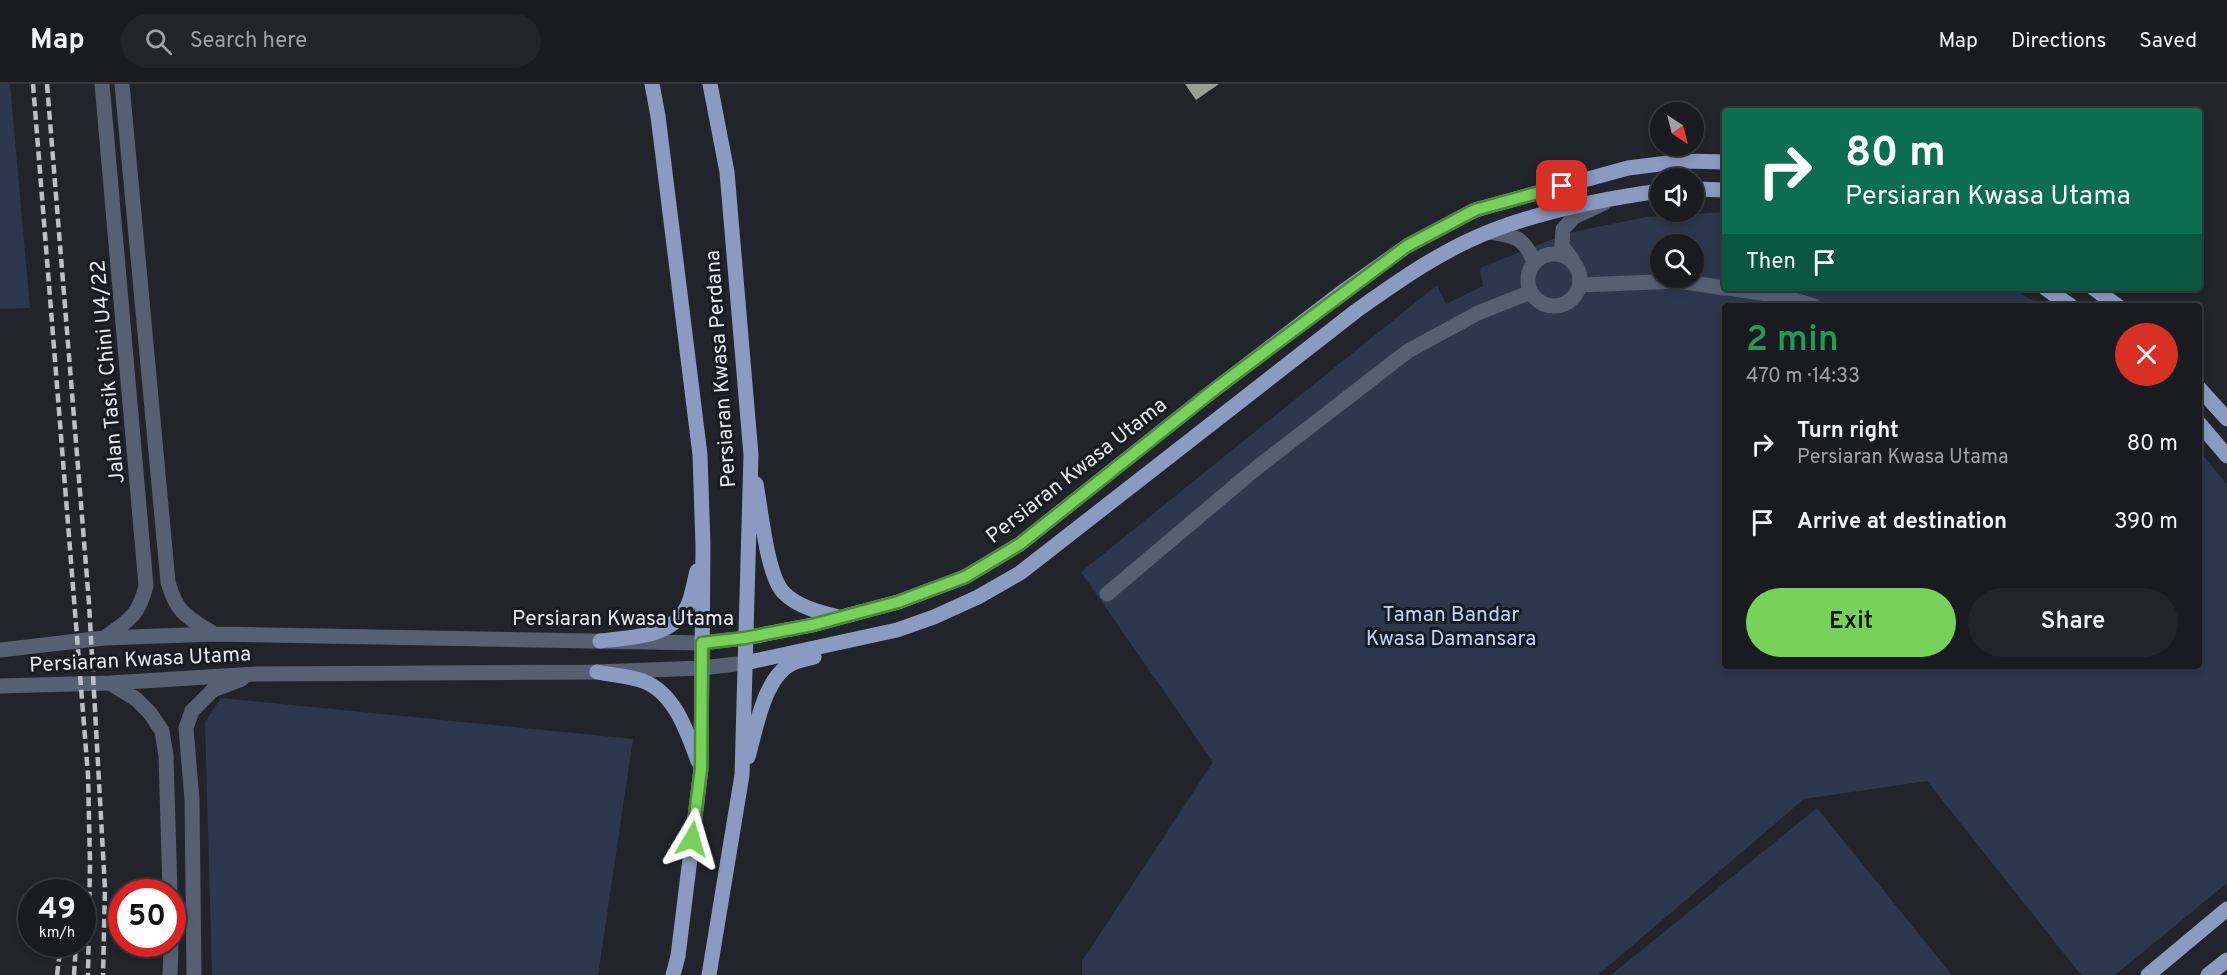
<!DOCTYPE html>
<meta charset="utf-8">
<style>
:root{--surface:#191b20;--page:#222429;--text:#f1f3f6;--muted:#9fa1a5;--line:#37393e;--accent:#77d259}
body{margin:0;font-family:Overpass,sans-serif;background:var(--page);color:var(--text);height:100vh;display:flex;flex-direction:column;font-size:22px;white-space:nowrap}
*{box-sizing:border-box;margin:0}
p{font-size:20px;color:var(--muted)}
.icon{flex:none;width:33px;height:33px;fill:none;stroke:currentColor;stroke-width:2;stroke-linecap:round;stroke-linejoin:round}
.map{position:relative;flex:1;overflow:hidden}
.details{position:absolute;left:1722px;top:219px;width:480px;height:366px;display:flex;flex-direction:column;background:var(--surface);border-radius:6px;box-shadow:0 3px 9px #0003,0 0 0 2px var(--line)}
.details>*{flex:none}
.guide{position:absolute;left:1722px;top:24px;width:480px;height:183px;border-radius:6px;box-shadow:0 3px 9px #0003,0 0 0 2px var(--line);background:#0b6e4f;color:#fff;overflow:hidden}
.needle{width:39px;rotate:145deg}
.buttons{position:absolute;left:1650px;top:18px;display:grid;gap:12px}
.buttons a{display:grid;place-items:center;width:54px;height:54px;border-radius:50%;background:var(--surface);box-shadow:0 3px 9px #0003,0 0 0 2px var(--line);font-size:30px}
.speed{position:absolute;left:18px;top:795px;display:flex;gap:12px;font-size:30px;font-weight:700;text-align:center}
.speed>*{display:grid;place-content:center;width:78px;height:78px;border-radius:50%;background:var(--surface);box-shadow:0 3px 9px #0003,0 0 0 2px var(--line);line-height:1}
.speed small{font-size:15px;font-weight:400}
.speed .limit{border:9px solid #d22;background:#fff;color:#111}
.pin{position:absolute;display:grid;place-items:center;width:51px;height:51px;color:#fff;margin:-26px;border-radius:12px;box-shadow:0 3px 9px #0006}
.me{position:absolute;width:66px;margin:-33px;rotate:7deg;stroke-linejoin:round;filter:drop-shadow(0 0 4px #0008)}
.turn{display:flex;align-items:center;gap:21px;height:126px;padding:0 24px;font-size:27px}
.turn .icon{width:78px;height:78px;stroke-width:2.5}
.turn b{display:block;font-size:42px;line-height:51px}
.then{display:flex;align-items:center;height:57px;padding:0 24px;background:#0003;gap:12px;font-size:22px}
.round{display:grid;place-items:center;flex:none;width:63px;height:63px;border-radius:32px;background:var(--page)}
.headline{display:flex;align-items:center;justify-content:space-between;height:102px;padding:0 24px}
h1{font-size:36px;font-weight:600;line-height:45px;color:#1e9e55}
.cta{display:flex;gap:12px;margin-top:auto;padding:12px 24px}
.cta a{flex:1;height:69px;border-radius:36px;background:var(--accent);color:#111;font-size:24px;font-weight:600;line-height:69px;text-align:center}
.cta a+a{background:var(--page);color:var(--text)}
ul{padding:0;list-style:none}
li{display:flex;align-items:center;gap:18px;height:78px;padding:0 24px}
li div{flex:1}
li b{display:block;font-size:22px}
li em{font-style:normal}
header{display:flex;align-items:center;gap:36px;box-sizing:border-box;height:84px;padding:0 30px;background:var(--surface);border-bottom:2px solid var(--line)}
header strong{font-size:28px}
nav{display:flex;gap:33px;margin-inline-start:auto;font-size:21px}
.search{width:420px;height:54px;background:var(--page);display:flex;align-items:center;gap:15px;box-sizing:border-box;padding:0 21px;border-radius:33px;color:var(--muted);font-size:22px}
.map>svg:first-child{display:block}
</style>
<header>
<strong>Map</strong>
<div class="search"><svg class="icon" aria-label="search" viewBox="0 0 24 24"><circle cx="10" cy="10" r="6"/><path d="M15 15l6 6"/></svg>Search here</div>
<nav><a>Map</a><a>Directions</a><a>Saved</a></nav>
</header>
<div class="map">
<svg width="2227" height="891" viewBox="0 0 2227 891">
<rect width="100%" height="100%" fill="#21242b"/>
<path fill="#2d374e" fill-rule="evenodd" d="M0,0H10L30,224L0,225Z
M1725,128V204H2010L2043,222H1725V582H2199V367L2227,400V799L2115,891H2081L1927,697L1804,715L1598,891H1082V877L1213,678L1081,488L1437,201L1446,220L1483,202L1480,184L1568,149L1646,133ZM1660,160H1694V194H1660Z
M221,614L633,655L598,891H212L205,638Z
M1817,724L1952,891H1611Z"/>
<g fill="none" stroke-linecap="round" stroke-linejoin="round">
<path stroke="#575f72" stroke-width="15" d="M102,0L146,502C138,533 129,536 104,554
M122,0L168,498C177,530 187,533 214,550
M1489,148C1515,152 1524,153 1534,178
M1528 196a26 26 0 1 1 52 0a26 26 0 1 1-52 0Z
M1572,175L1562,162L1563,145L1574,133L1604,119
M1580,201L1678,197L1725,204
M1728,204L1781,212L1814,222
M1107,510L1254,386L1408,267L1478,229L1531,208
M0,566L104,554L214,550L702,559L745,554
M110,599L136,615L150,629L162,647L166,672L170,808
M0,602L110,599L256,590L597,588L702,584L745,579
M170,891L171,860
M194,891L192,716L186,644L192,627L213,606L242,595"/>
<path stroke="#8a9ac0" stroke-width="15" d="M652,0L658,32L700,371L703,462L701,685L678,872L673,891
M1694,105L1725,106
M2045,204L2071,222
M2093,204L2118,222
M2199,304L2227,335
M2199,339L2227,372
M756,400C761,425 767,493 784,509C798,523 819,528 839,533
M745,554L812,541L898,518L965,493L1020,460L1201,316L1345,206L1407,162L1475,126L1628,84L1684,77L1725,78
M600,557C631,553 671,554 687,523C692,513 694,498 697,487
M745,579L897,546L934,533L978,513L1020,489L1356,227C1398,197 1442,166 1491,147C1545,126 1602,115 1660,107
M597,588C612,591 629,592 643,597C675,609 687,648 698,677
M748,673C756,645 764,594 791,580C798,576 807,575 814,573
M709,891L742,691L751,371L727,88L710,0
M2148,891L2227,825
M2208,891L2227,876"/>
<path stroke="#bcbfc5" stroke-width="4.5" stroke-dasharray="9 4.5" stroke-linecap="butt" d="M33,0L88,691L90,779L88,891
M47,0L89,519L105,805L103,891
M62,800V808
M76,802V808
M57,891L61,860
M74,891L76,860"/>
</g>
<path fill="#9aa098" d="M1185,0H1219L1196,16Z"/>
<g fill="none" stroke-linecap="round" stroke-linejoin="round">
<g stroke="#4d883a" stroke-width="15">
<path id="route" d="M692,755L701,685L702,559L745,554L812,541L898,518L965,493L1020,460L1219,302L1407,162L1475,126L1562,102"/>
</g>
<use href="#route" stroke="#77d259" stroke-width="10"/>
</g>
<g text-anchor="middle" stroke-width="6" stroke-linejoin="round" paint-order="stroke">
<g font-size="21" fill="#e6e8ee" stroke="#171b22">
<text transform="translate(720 285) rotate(-94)" y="7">Persiaran Kwasa Perdana</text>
<text transform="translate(107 288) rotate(-95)" y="7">Jalan Tasik Chini U4/22</text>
<text transform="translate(1076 386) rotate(-38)" y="7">Persiaran Kwasa Utama</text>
<text x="623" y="541">Persiaran Kwasa Utama</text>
<text transform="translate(140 575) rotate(-3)" y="7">Persiaran Kwasa Utama</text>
</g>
<g font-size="21" fill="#c2d4fc" stroke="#171b22">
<text x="1451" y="537">Taman Bandar<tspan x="1451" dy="24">Kwasa Damansara</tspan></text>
</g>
</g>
</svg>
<div class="buttons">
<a><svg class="needle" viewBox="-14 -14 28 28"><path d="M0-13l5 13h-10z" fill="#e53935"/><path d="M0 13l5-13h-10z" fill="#9fa1a5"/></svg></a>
<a><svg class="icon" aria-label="sound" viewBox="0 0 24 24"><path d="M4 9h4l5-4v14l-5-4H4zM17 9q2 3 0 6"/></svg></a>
<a><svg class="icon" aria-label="search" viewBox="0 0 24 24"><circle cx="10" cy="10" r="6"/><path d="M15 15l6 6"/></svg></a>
</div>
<div class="speed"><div>49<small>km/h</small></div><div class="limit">50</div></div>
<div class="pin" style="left:1562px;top:102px;background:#d93025"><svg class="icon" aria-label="arrive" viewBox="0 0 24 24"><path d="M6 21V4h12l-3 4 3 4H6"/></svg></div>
<svg class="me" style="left:692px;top:755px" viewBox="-20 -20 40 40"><path d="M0-17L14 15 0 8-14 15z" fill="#77d259" stroke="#fff" stroke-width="4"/></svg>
<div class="guide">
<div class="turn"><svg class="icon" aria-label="right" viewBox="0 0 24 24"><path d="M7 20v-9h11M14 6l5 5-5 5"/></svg><div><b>80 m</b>Persiaran Kwasa Utama</div></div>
<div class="then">Then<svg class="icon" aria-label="arrive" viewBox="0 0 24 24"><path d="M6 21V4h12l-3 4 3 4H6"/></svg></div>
</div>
<section class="details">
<div class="headline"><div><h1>2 min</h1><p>470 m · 14:33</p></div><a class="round" style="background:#d93025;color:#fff"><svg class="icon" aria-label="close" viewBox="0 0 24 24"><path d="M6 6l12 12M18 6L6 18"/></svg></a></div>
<ul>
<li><svg class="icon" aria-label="right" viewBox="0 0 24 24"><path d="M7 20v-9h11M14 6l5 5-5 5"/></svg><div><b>Turn right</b><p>Persiaran Kwasa Utama</p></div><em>80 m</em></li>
<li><svg class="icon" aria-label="arrive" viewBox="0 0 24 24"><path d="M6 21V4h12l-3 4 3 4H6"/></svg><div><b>Arrive at destination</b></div><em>390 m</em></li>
</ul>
<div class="cta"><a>Exit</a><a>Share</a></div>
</section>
</div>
